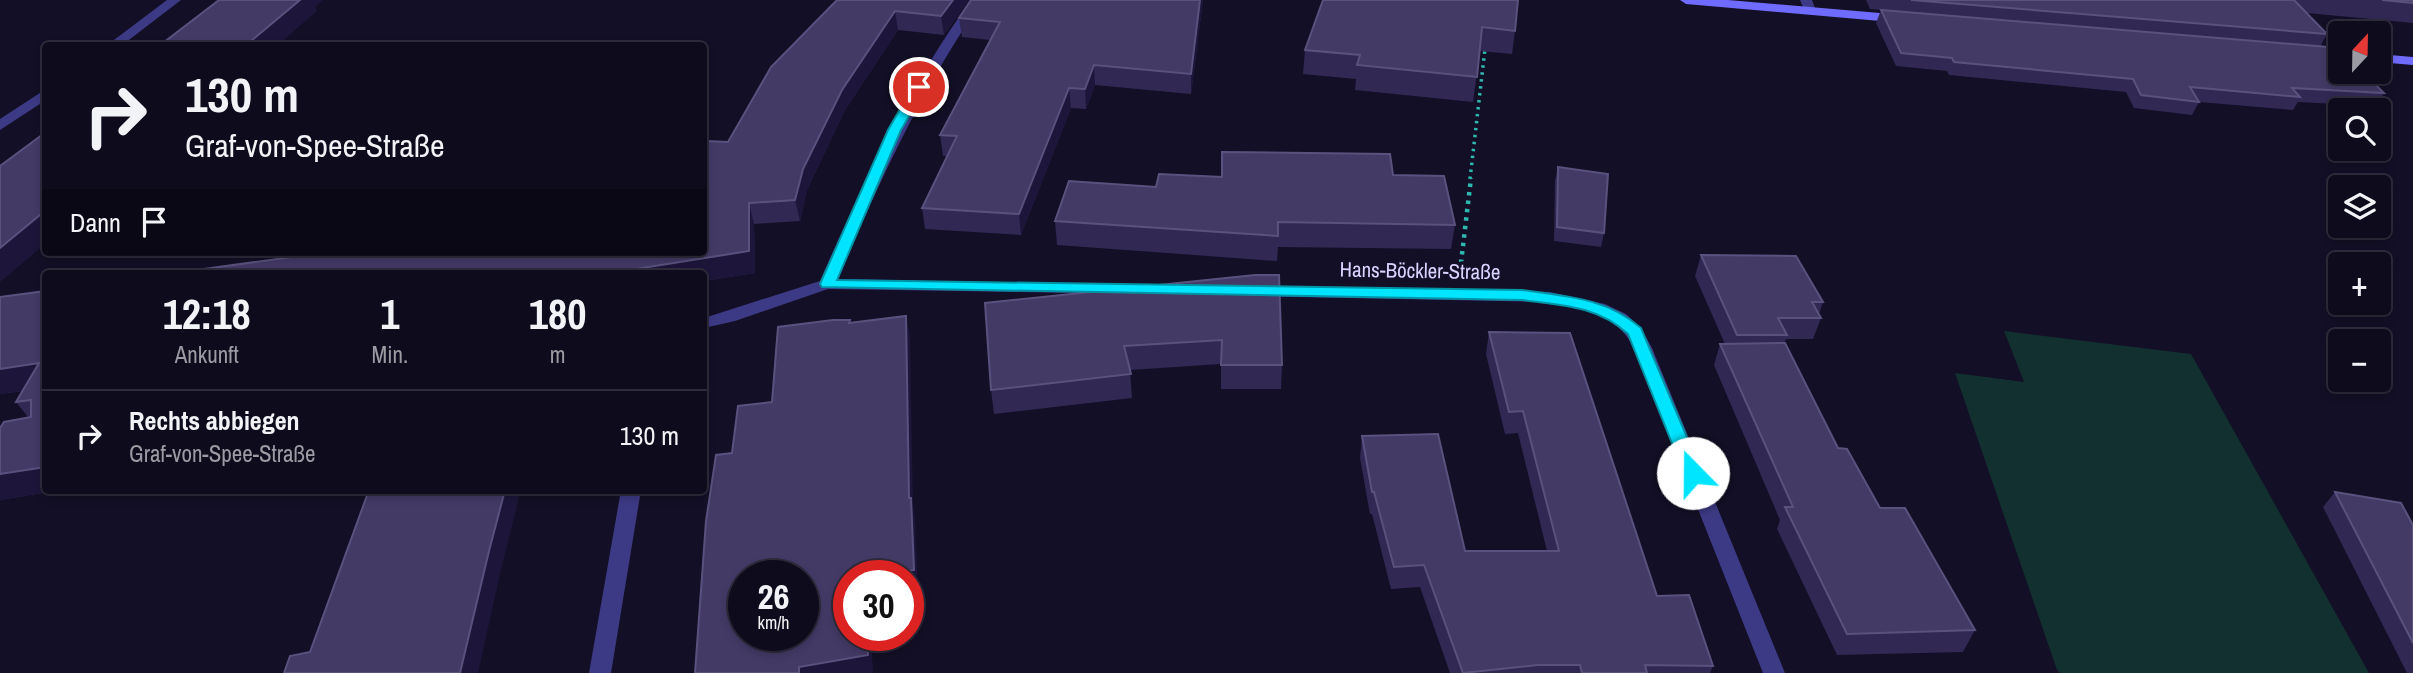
<!DOCTYPE html>
<html lang="de">
<meta charset="utf-8">
<style>
:root{--surface:#0e0b1c;--page:#1c1929;--text:#f1f3f6;--muted:#9b9ba3;--line:#2e2b3b}
body{margin:0;font-family:"Archivo Narrow",sans-serif;background:var(--page);color:var(--text);height:100vh;display:flex;flex-direction:column;font-size:26px;white-space:nowrap}
*{box-sizing:border-box;margin:0}
p{font-size:23px;color:var(--muted)}
.icon{flex:none;width:38px;height:38px;fill:none;stroke:currentColor;stroke-width:2;stroke-linecap:round;stroke-linejoin:round}
.map{position:relative;flex:1;overflow:hidden}
.details{position:absolute;left:42px;top:270px;width:665px;height:224px;display:flex;flex-direction:column;background:var(--surface);border-radius:7px;box-shadow:0 4px 10px #0003,0 0 0 2px var(--line)}
.details>*{flex:none}
.hud{position:absolute;left:42px;top:42px;width:665px;height:214px;border-radius:7px;box-shadow:0 4px 10px #0003,0 0 0 2px var(--line);background:#0e0b1c;color:var(--text);overflow:hidden}
.needle{width:46px;rotate:22deg}
.buttons{position:absolute;left:2328px;top:21px;display:grid;gap:14px}
.buttons a{display:grid;place-items:center;width:63px;height:63px;border-radius:7px;background:var(--surface);box-shadow:0 4px 10px #0003,0 0 0 2px var(--line);font-size:35px}
.speed{position:absolute;left:728px;top:560px;display:flex;gap:14px;font-size:35px;font-weight:700;text-align:center}
.speed>*{display:grid;place-content:center;width:91px;height:91px;border-radius:50%;background:var(--surface);box-shadow:0 4px 10px #0003,0 0 0 2px var(--line);line-height:1}
.speed small{font-size:18px;font-weight:400}
.speed .limit{border:10px solid #d22;background:#fff;color:#111}
.pin{position:absolute;display:grid;place-items:center;width:60px;height:60px;color:#fff;margin:-30px;border:4px solid #fff;border-radius:50%;box-shadow:0 2px 7px #0007}
.me{position:absolute;width:77px;margin:-38px;rotate:338deg;stroke-linejoin:round;filter:drop-shadow(0 0 5px #0008)}
.turn{display:flex;align-items:center;gap:24px;height:147px;padding:0 28px;font-size:32px}
.turn .icon{width:91px;height:91px;stroke-width:2.5}
.turn b{display:block;font-size:49px;line-height:60px}
.then{display:flex;align-items:center;height:66px;padding:0 28px;background:#0003;gap:14px;font-size:26px}
.eta{display:flex;justify-content:space-evenly;align-items:center;height:119px;text-align:center}
.eta b{font-size:42px;font-weight:700;line-height:49px}
ul{padding:0;list-style:none}
li{display:flex;align-items:center;gap:21px;height:91px;padding:0 28px;border-top:2px solid var(--line)}
li div{flex:1}
li b{display:block;font-size:26px}
li em{font-style:normal}
.map>svg:first-child{display:block}
</style>
<div class="map">
<svg width="2413" height="673" viewBox="0 0 2413 673">
<rect width="100%" height="100%" fill="#130f26"/>
<path fill="#12302f" d="M2004,331L2191,354L2369,673H2060L2057,670L1955,373L2024,382Z"/>
<g fill="none" stroke-linecap="round" stroke-linejoin="round">
<path stroke="#2fb8b0" stroke-width="3.5" stroke-dasharray="2.5 4.5" stroke-linecap="butt" d="M1470,179L1485,49"/>
<path stroke="#2fb8b0" stroke-width="4.5" stroke-dasharray="3.5 5" stroke-linecap="butt" d="M1461,263L1471,178"/>
<path fill="#3d3a85" fill-rule="evenodd" d="M167,0H181L121,46H106Z
M971,0H983C922,87 880,182 837,279L1141,285L1147,286L1149,290L1147,294L828,289L735,321L704,328V318L820,281C864,183 908,87 971,0Z
M1800,0H1812L1816,11L1814,14H1806Z
M46,89V100L0,130V119Z
M1256,287L1550,292L1605,304L1626,314L1641,328L1652,348L1785,673H1763L1634,348C1617,314 1584,310 1550,302L1250,296L1248,292Z
M621,490H641L611,673H589Z"/>
<path fill="#6f6bff" fill-rule="evenodd" d="M1680,0H1728L1903,15L1909,19L1903,23L1686,4Z
M2378,54L2413,57V65L2378,62Z"/>
</g>
<path fill="#312854" d="M837,0H969L944,35L898,30L845,110L807,190L800,221L754,224L755,273L704,281V252L728,142Z
M971,0H1203L1191,94L1095,85L1086,109L1071,108L1021,235L925,229L922,208L947,156H943L940,135L990,40L962,37L959,18Z
M1323,0L1515,31L1512,54L1480,51L1473,102L1355,90L1356,79L1303,74L1305,50Z
M1866,0H2413V23L2307,13L2327,34L2320,47L1870,9Z
M1881,10L2384,93L2376,106L2298,102L2293,110L2199,102L2192,115L2134,108L2126,92L1949,75L1947,71L1896,66L1876,23Z
M1558,167L1604,233L1601,247L1554,241L1555,181Z
M1393,175L1455,225L1451,249L1278,247L1277,261L1057,245L1055,221L1156,187L1222,177Z
M1701,255L1823,302L1819,314L1821,318L1813,339H1786L1784,343L1838,448L1880,508L1975,630L1963,652L1837,655L1777,529L1780,520L1714,365L1720,344H1725L1695,276Z
M1255,275L1282,365L1281,389H1221V364L1130,370L1132,398L994,414L991,390Z
M46,291V490H61L0,500V428L28,417L16,402L23,391L0,394V297Z
M1489,332L1657,596L1713,666L1710,673H1450L1420,587L1391,589L1372,514H1370L1360,458L1362,436L1465,551H1547L1518,433L1505,434L1486,354Z
M2335,492L2413,525V673H2407L2323,507Z"/>
<path fill="#1d163a" d="M300,0H323L315,7L317,11L277,46H245Z
M953,0H969L944,35L941,16Z
M1200,0H1203L1191,94V74Z
M895,11L898,30L845,110L807,190L800,221L795,200L803,169L842,90Z
M1094,65L1095,85L1086,109L1085,89Z
M1069,88L1071,108L1021,235L1019,214Z
M749,203L754,224L755,273L704,281V273H611Z
M46,210V243L0,282V248Z
M906,316L910,336L913,506L915,518L918,591L908,592V576H877L909,498Z
M39,363L46,387L0,394V369Z
M46,467V490H61L0,500V474Z
M505,490H521L500,574L478,673H460L489,551Z
M867,635H871L873,673H799V667Z"/>
<path fill="#433a66" stroke="#5a527e" stroke-width="2" fill-rule="evenodd" d="M219,0H300L245,46H159Z
M837,0H953L941,16L895,11L842,90L803,169L795,200L749,203V251L611,273H175L328,252H704V147L707,141L728,142L771,67Z
M971,0H1200L1191,74L1094,65L1085,89L1069,88L1019,214L922,208L957,136L940,135L1000,22L959,18Z
M1323,0H1518L1515,31L1482,27L1477,77L1357,65L1360,55L1305,50Z
M1911,0H2294L2327,34Z
M2382,0H2413V3Z
M1881,10L2340,48V72H2363L2384,93L2292,88L2300,97L2190,87L2199,102L2141,95L2133,79L1954,62L1952,58L1901,53Z
M46,132V210L0,248V166Z
M1222,152L1390,154L1393,175L1444,176L1455,225L1278,222V236L1055,221L1069,181L1156,187L1159,174L1222,177Z
M1558,167L1608,174L1604,233L1557,227Z
M1701,255L1796,256L1823,302H1812L1821,318H1778L1787,335H1737Z
M1255,275H1279L1282,365H1221L1222,340L1124,346L1131,374L991,390L985,303Z
M46,291V467L0,474V428L4,422L31,417V400L16,402L39,363L0,369V297Z
M906,316L909,498H911L914,570L877,576H849V635H867L868,655L799,667V673H695L706,521L716,455L732,453L738,406L772,402L778,327L833,320H850L849,323ZM744,576H803V635H744Z
M1489,332L1570,333L1657,596L1689,595L1713,666L1645,665L1647,673H1582L1580,665H1538L1463,673L1424,565L1394,567L1374,492H1372L1362,436L1438,434L1465,551H1559L1523,411L1509,412Z
M1785,343L1838,448L1847,449L1880,508H1905L1975,630L1847,634L1785,507H1793L1720,344Z
M369,490H505L489,551L460,673H284L290,656L310,652Z
M2335,492L2401,503L2413,525V643Z"/>
<path fill="#00e5ff" stroke="#0095a6" stroke-width="2" d="M919,83L926,87L901,130L837,280L1522,290C1565,296 1607,298 1641,328L1702,473L1700,477H1687L1684,473L1628,334C1598,306 1561,305 1522,300L822,287L820,284L888,130L913,87Z"/>
<g text-anchor="middle" stroke-width="7" stroke-linejoin="round" paint-order="stroke">
<g font-size="21" fill="#d9d4ff" stroke="#130f26">
<text transform="translate(1420 271) rotate(1)" y="7">Hans-Böckler-Straße</text>
</g>
</g>
</svg>
<div class="buttons">
<a><svg class="needle" viewBox="-14 -14 28 28"><path d="M0-13l5 13h-10z" fill="#e53935"/><path d="M0 13l5-13h-10z" fill="#9b9ba3"/></svg></a>
<a><svg class="icon" aria-label="search" viewBox="0 0 24 24"><circle cx="10" cy="10" r="6"/><path d="M15 15l6 6"/></svg></a>
<a><svg class="icon" aria-label="layers" viewBox="0 0 24 24"><path d="M12 4l9 5-9 5-9-5zM3 14l9 5 9-5"/></svg></a>
<a>+</a>
<a>−</a>
</div>
<div class="speed"><div>26<small>km/h</small></div><div class="limit">30</div></div>
<div class="pin" style="left:919px;top:87px;background:#d93025"><svg class="icon" aria-label="arrive" viewBox="0 0 24 24"><path d="M6 21V4h12l-3 4 3 4H6"/></svg></div>
<svg class="me" style="left:1693px;top:473px" viewBox="-20 -20 40 40"><circle r="19" fill="#fff"/><path d="M0-13L10 11 0 6-10 11z" fill="#00e5ff"/></svg>
<div class="hud">
<div class="turn"><svg class="icon" aria-label="right" viewBox="0 0 24 24"><path d="M7 20v-9h11M14 6l5 5-5 5"/></svg><div><b>130 m</b>Graf-von-Spee-Straße</div></div>
<div class="then">Dann<svg class="icon" aria-label="arrive" viewBox="0 0 24 24"><path d="M6 21V4h12l-3 4 3 4H6"/></svg></div>
</div>
<section class="details">
<div class="eta">
<div><b>12:18</b><p>Ankunft</p></div>
<div><b>1</b><p>Min.</p></div>
<div><b>180</b><p>m</p></div>
</div>
<ul>
<li><svg class="icon" aria-label="right" viewBox="0 0 24 24"><path d="M7 20v-9h11M14 6l5 5-5 5"/></svg><div><b>Rechts abbiegen</b><p>Graf-von-Spee-Straße</p></div><em>130 m</em></li>
</ul>
</section>
</div>
